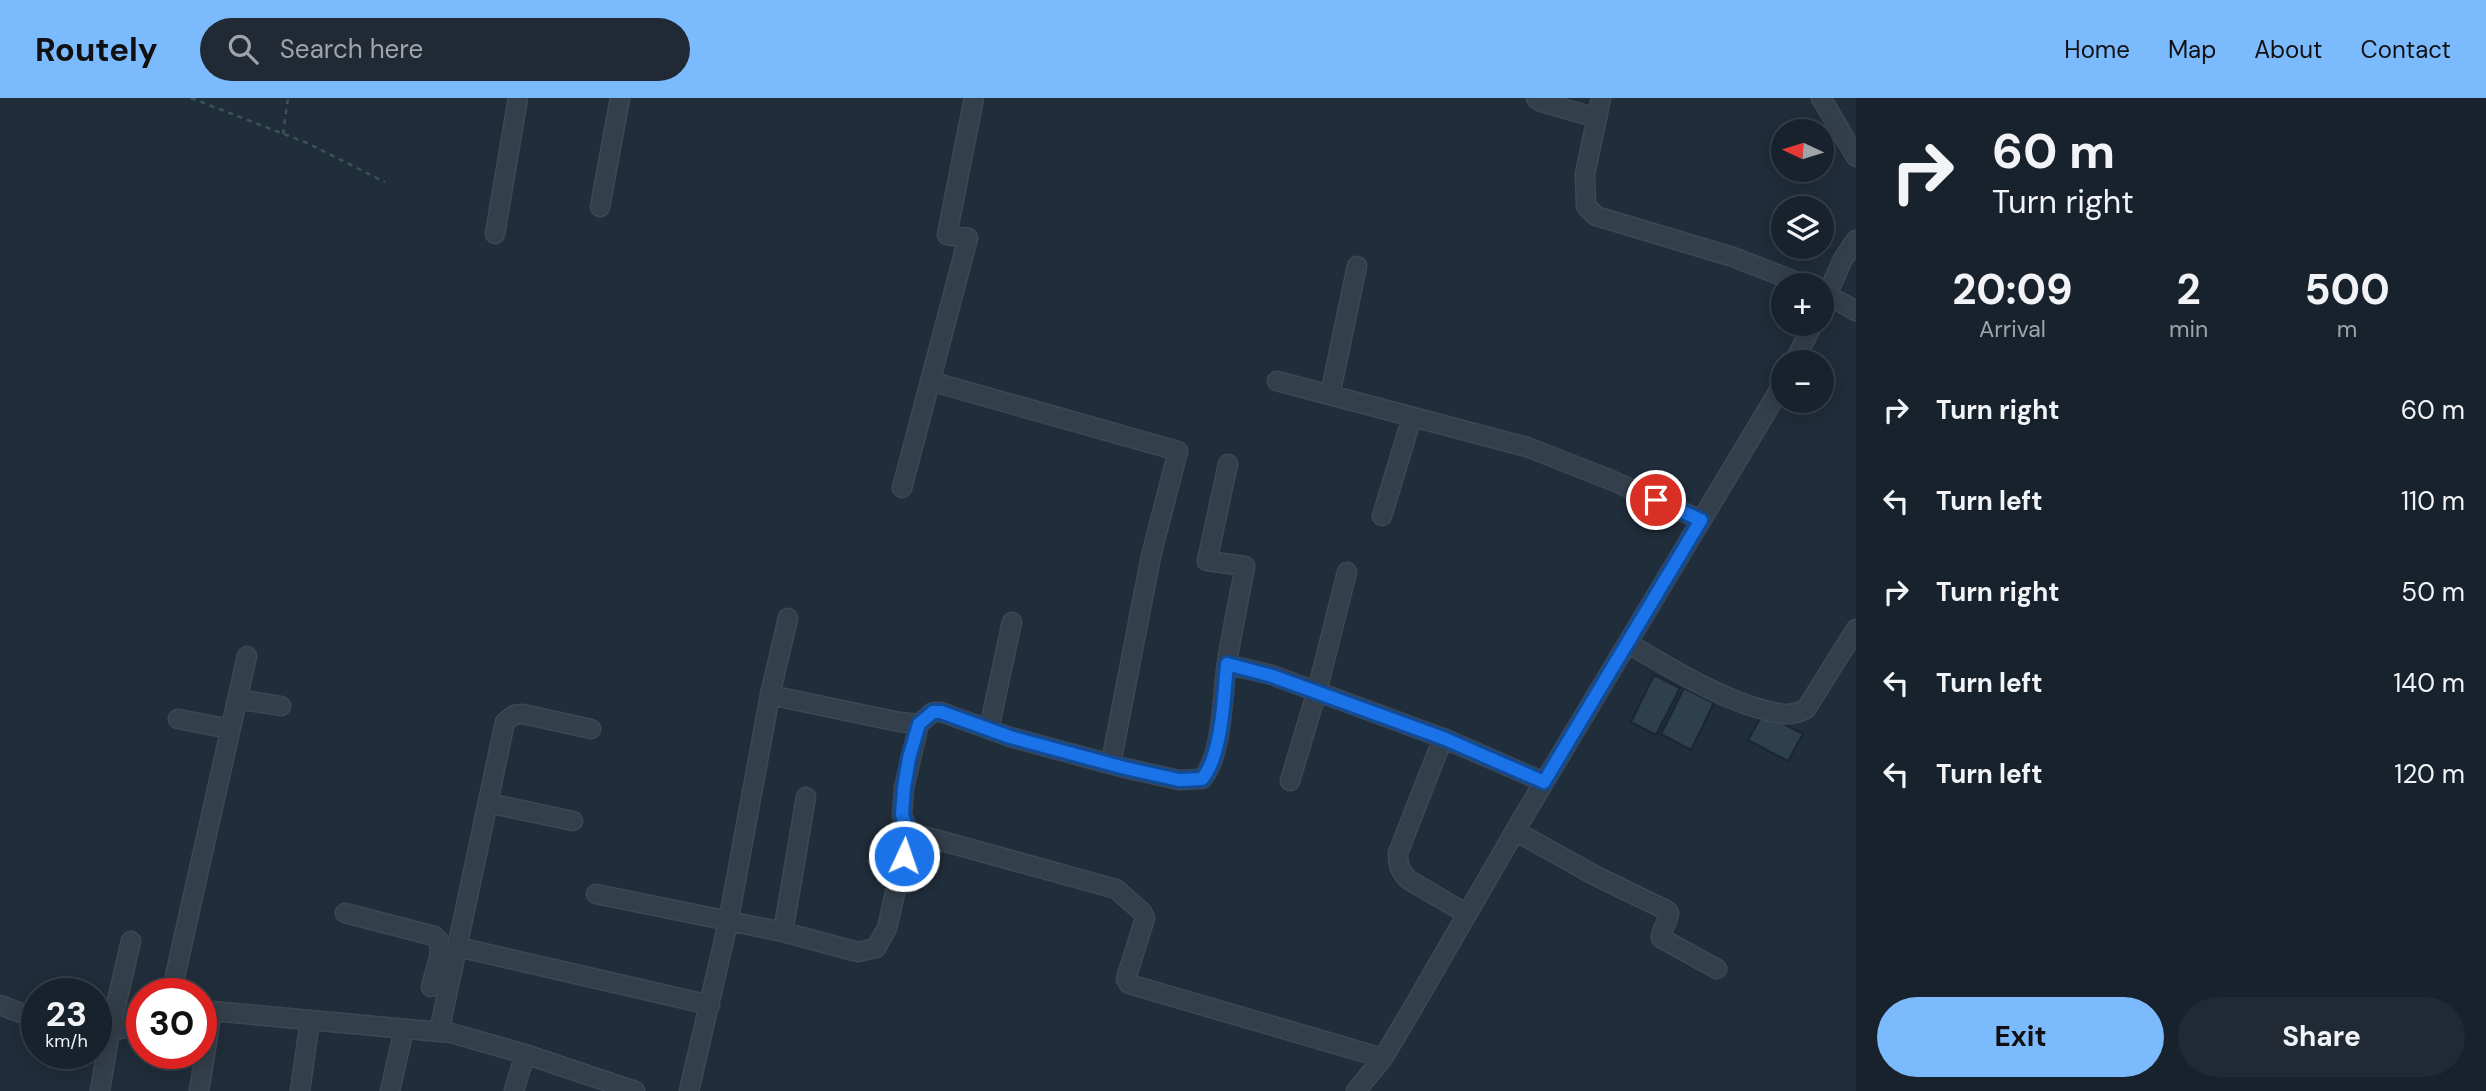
<!DOCTYPE html>
<meta charset="utf-8">
<style>
:root{--surface:#18222c;--page:#212a34;--text:#f1f3f6;--muted:#9fa4a9;--line:#363f48;--accent:#7cbafe}
body{margin:0;font-family:"DM Sans",sans-serif;background:var(--page);color:var(--text);height:100vh;display:flex;flex-direction:column;font-size:26px;white-space:nowrap}
*{box-sizing:border-box;margin:0}
p{font-size:23px;color:var(--muted)}
.icon{flex:none;width:38px;height:38px;fill:none;stroke:currentColor;stroke-width:2;stroke-linecap:round;stroke-linejoin:round}
.map{position:relative;flex:1;overflow:hidden}
.panel{display:flex;flex-direction:column;background:var(--surface);width:630px}
.panel>*{flex:none}
.hud{background:#18222c;color:var(--text);overflow:hidden}
.needle{width:46px;rotate:274deg}
.fabs{position:absolute;left:1771px;top:21px;display:grid;gap:14px}
.fabs a{display:grid;place-items:center;width:63px;height:63px;border-radius:50%;background:var(--surface);box-shadow:0 4px 18px #0003,0 0 0 2px var(--line);font-size:35px}
.speed{position:absolute;left:21px;top:880px;display:flex;gap:14px;font-size:35px;font-weight:700;text-align:center}
.speed>*{display:grid;place-content:center;width:91px;height:91px;border-radius:50%;background:var(--surface);box-shadow:0 4px 18px #0003,0 0 0 2px var(--line);line-height:1}
.speed small{font-size:18px;font-weight:400}
.speed .limit{border:10px solid #d22;background:#fff;color:#111}
.pin{position:absolute;display:grid;place-items:center;width:60px;height:60px;color:#fff;margin:-30px;border:4px solid #fff;border-radius:50%;box-shadow:0 2px 7px #0007}
.me{position:absolute;width:77px;margin:-38px;rotate:3deg;stroke-linejoin:round;filter:drop-shadow(0 0 5px #0008)}
.turn{display:flex;align-items:center;gap:24px;height:147px;padding:0 21px;font-size:32px}
.turn .icon{width:91px;height:91px;stroke-width:2.5}
.turn b{display:block;font-size:49px;line-height:60px}
.eta{display:flex;justify-content:space-evenly;align-items:center;height:119px;text-align:center}
.eta b{font-size:42px;font-weight:700;line-height:49px}
.primary-button{display:flex;gap:14px;margin-top:auto;padding:14px 21px}
.primary-button a{flex:1;height:80px;border-radius:42px;background:var(--accent);color:#111;font-size:28px;font-weight:700;line-height:80px;text-align:center}
.primary-button a+a{background:var(--page);color:var(--text)}
ul{padding:0;list-style:none}
li{display:flex;align-items:center;gap:21px;height:91px;padding:0 21px}
li div{flex:1}
li b{display:block;font-size:26px}
li em{font-style:normal}
header{display:flex;align-items:center;gap:42px;box-sizing:border-box;height:98px;padding:0 35px;background:var(--accent);color:#111}
header strong{font-size:33px}
nav{display:flex;gap:38px;margin-inline-start:auto;font-size:24px}
.search{width:490px;height:63px;background:var(--page);display:flex;align-items:center;gap:18px;box-sizing:border-box;padding:0 24px;border-radius:38px;color:var(--muted);font-size:26px}
main{display:flex;flex:1;min-height:0}
.map>svg:first-child{display:block}
</style>
<header>
<strong>Routely</strong>
<div class="search"><svg class="icon" aria-label="search" viewBox="0 0 24 24"><circle cx="10" cy="10" r="6"/><path d="M15 15l6 6"/></svg>Search here</div>
<nav><a>Home</a><a>Map</a><a>About</a><a>Contact</a></nav>
</header>
<main>
<div class="map">
<svg width="1856" height="993" viewBox="0 0 1856 993">
<rect width="100%" height="100%" fill="#202d3a"/>
<path fill="#2e3f4e" stroke="#1b2631" stroke-width="2" d="M1654,577L1680,590L1656,637L1631,624Z
M1684,590L1714,605L1691,652L1661,636Z
M1763,615L1803,636L1788,663L1748,642Z"/>
<g fill="none" stroke-linecap="round" stroke-linejoin="round">
<g stroke="#3d4854" stroke-width="21">
<path id="minor" d="M1536,0L1541,4L1597,20
M1601,0L1585,76L1586,108L1596,118L1733,159L1805,187
M1821,0L1856,59
M600,109L620,0
M495,136L518,0
M1822,194L1856,213
M1822,208L1843,161L1856,142
M1794,264L1813,226
M930,283L1178,353L1151,458L1111,665
M1277,283L1527,349L1611,382L1701,422
M1330,297L1357,168
M902,390L968,140L947,137L974,0
M1382,418L1412,319
M1629,546C1674,572 1732,609 1784,616C1792,617 1799,614 1806,611L1856,531
M1227,566L1272,577L1443,640L1544,684
M770,597L899,624L919,626L933,614H941L1010,639L1125,670L1179,682L1202,681C1223,657 1222,598 1227,565C1232,533 1239,501 1245,468L1207,463L1228,366
M237,601L281,608
M178,621L230,631
M989,631L1012,524
M1443,640L1398,755C1398,767 1400,774 1409,782L1467,816
M1290,683L1317,593L1347,474
M488,705L573,723
M1515,733L1596,778L1666,812L1669,815C1668,825 1661,831 1661,840L1717,871
M909,734L1116,791L1142,814L1145,820L1126,881L1129,886L1383,960
M596,796L783,834L858,854L876,850L887,830L909,734L902,717L904,690L919,626
M345,815L434,838L439,843L440,856L431,889
M783,834L806,699
M458,849L710,907
M171,896L247,558
M0,907L37,921
M201,916L212,913L451,935L525,956L635,993
M96,931L110,933L142,927
M439,934L505,624L514,617L523,616L591,631
M100,993L110,933L131,843
M199,993L212,913
M300,993L310,922
M390,993L404,931
M514,993L525,956
M689,993L728,825L770,597L788,520
M1356,993L1383,960L1411,913L1522,721L1783,286"/>
</g>
<path stroke="#3a5353" stroke-width="2.5" stroke-dasharray="5 5" stroke-linecap="butt" d="M191,0L307,45L385,84
M283,36L288,0"/>
<use href="#minor" stroke="#333f4a" stroke-width="18"/>
</g>
<g fill="none" stroke-linecap="round" stroke-linejoin="round">
<g stroke="#114b97" stroke-width="18">
<path id="route" d="M904,758L909,734L902,717L904,690L909,660L919,626L933,614H941L1010,639L1125,670L1179,682L1202,681C1222,658 1224,597 1227,566L1272,578L1443,640L1544,684L1701,422L1656,402"/>
</g>
<use href="#route" stroke="#1a73e8" stroke-width="12"/>
</g>
</svg>
<div class="fabs">
<a><svg class="needle" viewBox="-14 -14 28 28"><path d="M0-13l5 13h-10z" fill="#e53935"/><path d="M0 13l5-13h-10z" fill="#9fa4a9"/></svg></a>
<a><svg class="icon" aria-label="layers" viewBox="0 0 24 24"><path d="M12 4l9 5-9 5-9-5zM3 14l9 5 9-5"/></svg></a>
<a>+</a>
<a>−</a>
</div>
<div class="speed"><div>23<small>km/h</small></div><div class="limit">30</div></div>
<div class="pin" style="left:1656px;top:402px;background:#d93025"><svg class="icon" aria-label="arrive" viewBox="0 0 24 24"><path d="M6 21V4h12l-3 4 3 4H6"/></svg></div>
<svg class="me" style="left:904px;top:758px" viewBox="-20 -20 40 40"><circle r="17" fill="#1a73e8" stroke="#fff" stroke-width="3"/><path d="M0-11L8 9 0 5-8 9z" fill="#fff"/></svg>
</div>
<section class="panel">
<div class="hud">
<div class="turn"><svg class="icon" aria-label="right" viewBox="0 0 24 24"><path d="M7 20v-9h11M14 6l5 5-5 5"/></svg><div><b>60 m</b>Turn right</div></div>
</div>
<div class="eta">
<div><b>20:09</b><p>Arrival</p></div>
<div><b>2</b><p>min</p></div>
<div><b>500</b><p>m</p></div>
</div>
<ul>
<li><svg class="icon" aria-label="right" viewBox="0 0 24 24"><path d="M7 20v-9h11M14 6l5 5-5 5"/></svg><div><b>Turn right</b></div><em>60 m</em></li>
<li><svg class="icon" aria-label="left" viewBox="0 0 24 24"><path d="M17 20v-9H6M10 6l-5 5 5 5"/></svg><div><b>Turn left</b></div><em>110 m</em></li>
<li><svg class="icon" aria-label="right" viewBox="0 0 24 24"><path d="M7 20v-9h11M14 6l5 5-5 5"/></svg><div><b>Turn right</b></div><em>50 m</em></li>
<li><svg class="icon" aria-label="left" viewBox="0 0 24 24"><path d="M17 20v-9H6M10 6l-5 5 5 5"/></svg><div><b>Turn left</b></div><em>140 m</em></li>
<li><svg class="icon" aria-label="left" viewBox="0 0 24 24"><path d="M17 20v-9H6M10 6l-5 5 5 5"/></svg><div><b>Turn left</b></div><em>120 m</em></li>
</ul>
<div class="primary-button"><a>Exit</a><a>Share</a></div>
</section>
</main>
